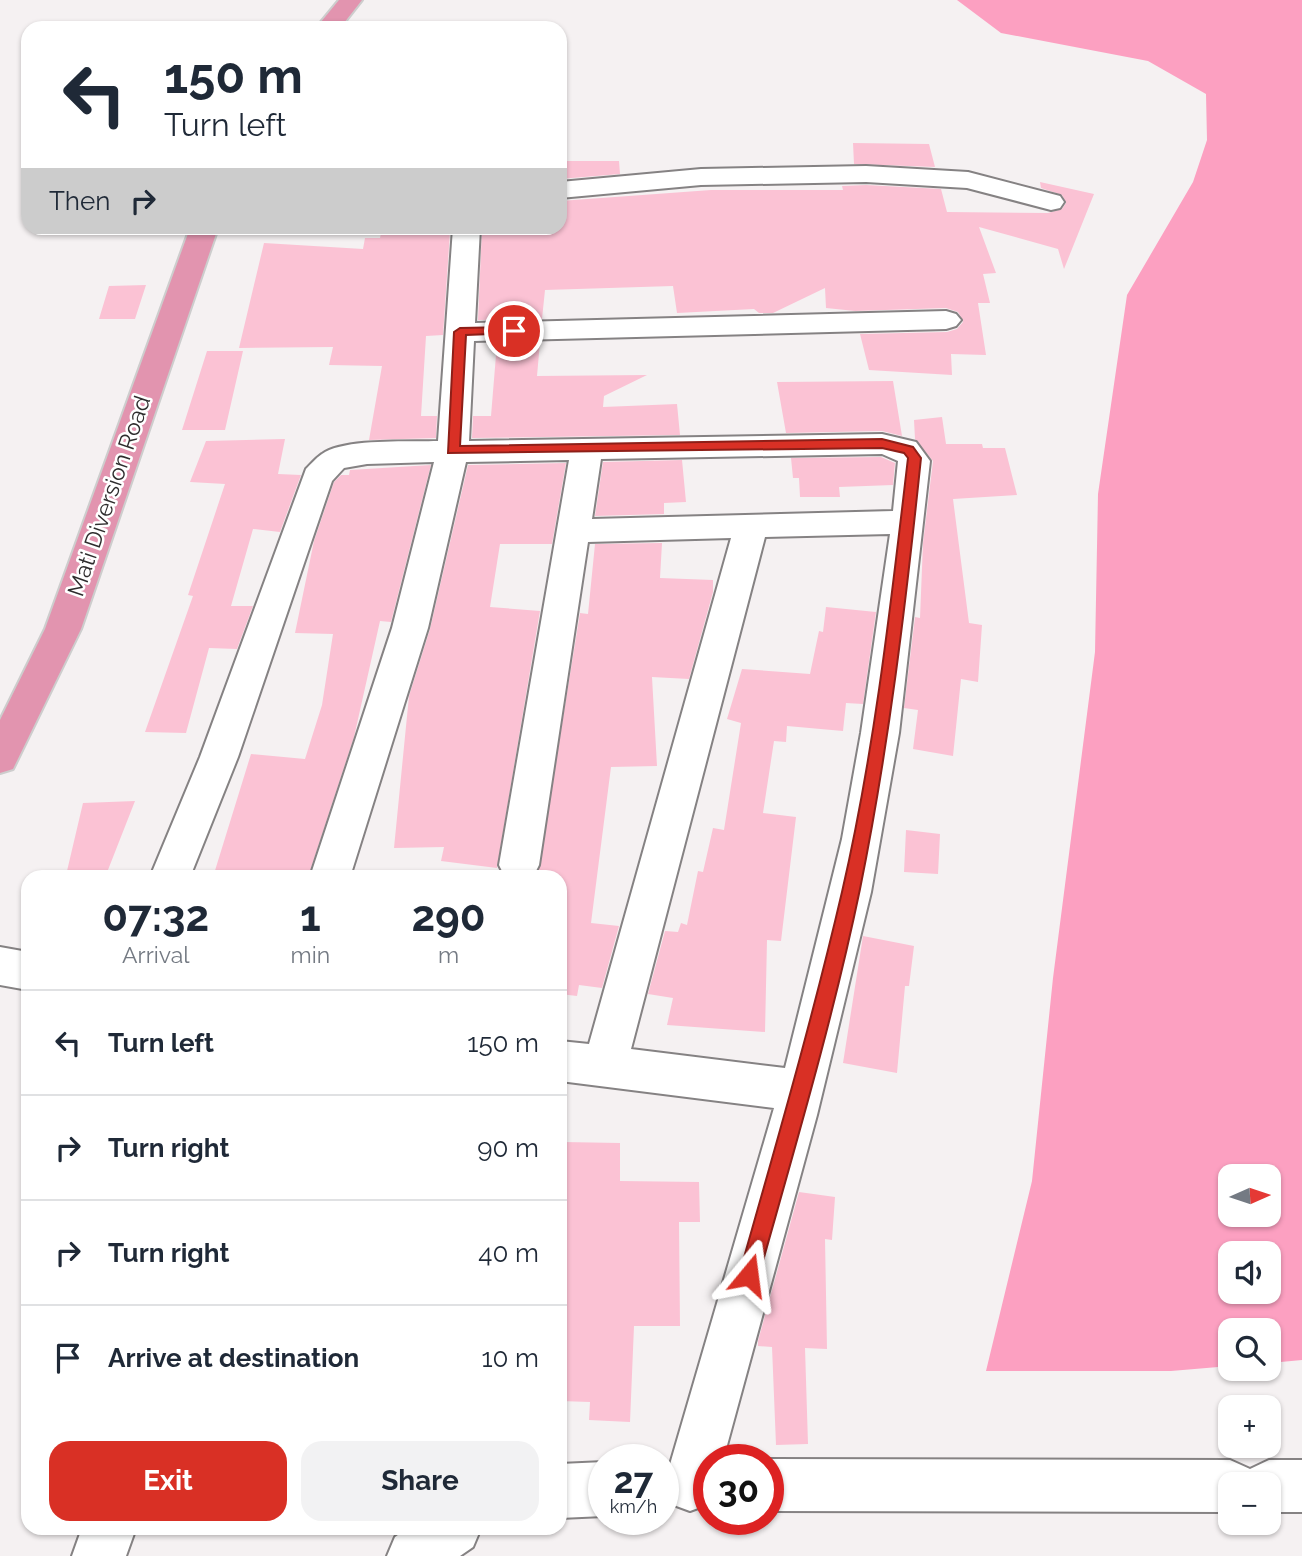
<!DOCTYPE html>
<meta charset="utf-8">
<style>
:root{--surface:#fff;--page:#f2f2f3;--text:#1f2937;--muted:#747a83;--line:#e0e1e3;--accent:#d93025}
body{margin:0;font-family:Raleway,sans-serif;background:var(--page);color:var(--text);height:100vh;display:flex;flex-direction:column;font-size:26px;white-space:nowrap}
*{box-sizing:border-box;margin:0}
p{font-size:23px;color:var(--muted)}
.icon{flex:none;width:38px;height:38px;fill:none;stroke:currentColor;stroke-width:2;stroke-linecap:round;stroke-linejoin:round}
.map{position:relative;flex:1;overflow:hidden}
.side{position:absolute;left:21px;top:870px;width:546px;height:665px;display:flex;flex-direction:column;background:var(--surface);border-radius:21px;box-shadow:0 2px 5px #0004}
.side>*{flex:none}
.top-card{position:absolute;left:21px;top:21px;width:546px;height:214px;border-radius:21px;box-shadow:0 2px 5px #0004;background:#fff;color:var(--text);overflow:hidden}
.needle{width:46px;rotate:87deg}
.tools{position:absolute;left:1218px;top:1164px;display:grid;gap:14px}
.tools a{display:grid;place-items:center;width:63px;height:63px;border-radius:14px;background:var(--surface);box-shadow:0 2px 5px #0004;font-size:35px}
.speed{position:absolute;left:588px;top:1444px;display:flex;gap:14px;font-size:35px;font-weight:700;text-align:center}
.speed>*{display:grid;place-content:center;width:91px;height:91px;border-radius:50%;background:var(--surface);box-shadow:0 2px 5px #0004;line-height:1}
.speed small{font-size:18px;font-weight:400}
.speed .limit{border:10px solid #d22;background:#fff;color:#111}
.pin{position:absolute;display:grid;place-items:center;width:60px;height:60px;color:#fff;margin:-30px;border:4px solid #fff;border-radius:50%;box-shadow:0 2px 7px #0007}
.me{position:absolute;width:77px;margin:-38px;rotate:16deg;stroke-linejoin:round;filter:drop-shadow(0 0 5px #0008)}
.turn{display:flex;align-items:center;gap:24px;height:147px;padding:0 28px;font-size:32px}
.turn .icon{width:91px;height:91px;stroke-width:2.5}
.turn b{display:block;font-size:49px;line-height:60px}
.then{display:flex;align-items:center;height:66px;padding:0 28px;background:#0003;gap:14px;font-size:26px}
.eta{display:flex;justify-content:space-evenly;align-items:center;height:119px;text-align:center}
.eta b{font-size:42px;font-weight:700;line-height:49px}
.action{display:flex;gap:14px;margin-top:auto;padding:14px 28px}
.action a{flex:1;height:80px;border-radius:21px;background:var(--accent);color:#fff;font-size:28px;font-weight:700;line-height:80px;text-align:center}
.action a+a{background:var(--page);color:var(--text)}
ul{padding:0;list-style:none}
li{display:flex;align-items:center;gap:21px;height:105px;padding:0 28px;border-top:2px solid var(--line)}
li div{flex:1}
li b{display:block;font-size:26px}
li em{font-style:normal}
.map>svg:first-child{display:block}
</style>
<div class="map">
<svg width="1302" height="1556" viewBox="0 0 1302 1556">
<rect width="100%" height="100%" fill="#f5f1f2"/>
<path fill="#fca0c1" fill-rule="evenodd" d="M957,0H1302V1360L1269,1363V1330H1230V1366L1171,1371H986L1032,1181L1053,978L1095,652L1098,494L1127,295L1193,182L1207,140L1206,94L1148,61L1001,33ZM1230,1176H1269V1214H1230ZM1269,1253V1292H1230V1253Z"/>
<path fill="#fbc2d4" d="M853,143L929,144L935,167L854,164Z
M560,161H619L620,174L560,179Z
M1040,182L1094,194L1064,269L1058,249L979,227L996,273L983,274L990,303H978L986,355L951,354L952,375L869,370L860,334L947,332L957,329L963,322L958,312L946,308L855,311L826,308L825,288L773,313H759L754,309L677,313L673,286L545,290L542,319L478,320L482,228H560V201L711,190H843L842,186L866,185L941,189L947,212L1048,213L1062,209L1066,203L1062,195L1041,188Z
M450,232L443,335L426,336L421,416H437L436,438L369,440L382,366L329,365L333,347L239,348L264,243L363,249L365,238H380L381,233Z
M146,285L135,319H99L109,286Z
M540,342L537,376L647,375L604,396L603,407L677,404L680,435L472,438L473,416H491L497,343Z
M207,351H243L225,430H182Z
M893,381L902,436L882,431L786,433L777,382Z
M942,417L946,444H982L983,448H1005L1017,495L953,499L969,623L982,625L978,682L961,679L953,756L913,749L918,710L904,708L915,617L920,618L923,543L933,461L915,439L914,420Z
M285,439L278,474L301,475L280,532L253,529L231,606H253L237,649L209,648L186,733L145,732L193,596L188,595L225,484L190,482L206,441Z
M881,457L895,463L893,485L839,487L840,497H800L799,478H793L791,458Z
M682,460L686,502L664,503V514L595,516L603,462Z
M566,463L552,544H500L490,607L540,611L497,868L441,861L444,847L394,848L409,696L430,629L468,465Z
M431,465L391,622L380,621L354,737L308,877H213L251,754L305,759L322,705L333,634L295,633L314,541L334,482L341,475H349L350,470Z
M662,543L660,578L713,580V592L689,679L652,677L657,766L611,767L591,923L619,926L602,988L579,985L577,996L560,994V877H542L543,873L538,872L580,613L588,614L595,544Z
M826,607L876,612L863,704L846,703L843,731L787,726L786,742L774,741L763,813L796,817L781,941L767,940L765,1032L667,1025L673,998L648,994L665,931L678,932L681,923L687,925L698,871L703,872L713,828L724,830L741,723L727,719L742,669L810,674L819,631L823,632Z
M135,801L106,875L67,871L83,803Z
M906,830L940,834L938,874L904,872Z
M863,936L914,946L909,986H905L897,1073L843,1063Z
M563,1142L620,1143V1181L699,1182L700,1222H679L680,1326H634L630,1422L589,1420L590,1402L560,1401Z
M799,1192L835,1197L832,1240L825,1239L827,1349L805,1348L808,1444L776,1445L772,1347L758,1346V1341Z"/>
<g fill="none" stroke-linecap="round" stroke-linejoin="round">
<g stroke="#858283" stroke-width="4">
<path id="minor" d="M866,166L968,172L1060,196L1064,202L1060,208L1051,210L967,188L866,182L701,185L560,198V182L701,169Z
M453,228H480L475,323L946,311L956,314L961,320L956,326L946,329L474,341L469,441L882,434L916,442L930,461L899,733L871,892L817,1115L723,1460H709V1504L690,1511L671,1504L664,1485L774,1108L560,1081V1041L589,1044L731,538L588,542L539,865L533,877H505L499,865L569,460L466,462L428,628L350,877H310L392,628L434,462L367,464L344,468L332,481L238,757L190,877H150L200,757L306,469C311,464 316,458 322,454C344,438 410,442 438,441ZM882,454L898,461L893,511L592,519L601,459ZM890,534L861,733L842,839L785,1068L631,1049L765,537Z
M0,947L28,952V990L0,985Z
M768,1459L1230,1460L1250,1469L1269,1460H1302V1512H1269V1484H1230V1512L768,1511Z
M604,1462V1516L560,1518V1464Z
M82,1528H136L126,1556H72Z
M408,1528H481L473,1547L460,1556H387L395,1537Z"/>
</g>
<g stroke="#cdcdcd" stroke-width="4">
<path id="highway" d="M339,0H362L340,28H316Z
M190,228H218L81,629L13,769L0,773V720L45,629Z"/>
</g>
<use href="#minor" fill="#fff" fill-rule="evenodd"/>
<use href="#highway" fill="#e294af" fill-rule="evenodd"/>
</g>
<path fill="#d93025" stroke="#8d1f18" stroke-width="2" d="M514,327L519,328V333L466,335L460,446L882,439L913,447L921,458C906,602 889,746 860,889C833,1019 795,1147 759,1275L756,1282L749,1285L742,1282L739,1275C775,1148 812,1021 842,892C875,749 891,603 908,458L904,453L882,448L448,453L454,332L460,328Z"/>
<g text-anchor="middle" stroke-width="5" stroke-linejoin="round" paint-order="stroke">
<g font-size="23" fill="#2f2d2e" stroke="#fff">
<text transform="translate(109 496) rotate(-71)" y="8">Mati Diversion Road</text>
</g>
</g>
</svg>
<div class="tools">
<a><svg class="needle" viewBox="-14 -14 28 28"><path d="M0-13l5 13h-10z" fill="#e53935"/><path d="M0 13l5-13h-10z" fill="#747a83"/></svg></a>
<a><svg class="icon" aria-label="sound" viewBox="0 0 24 24"><path d="M4 9h4l5-4v14l-5-4H4zM17 9q2 3 0 6"/></svg></a>
<a><svg class="icon" aria-label="search" viewBox="0 0 24 24"><circle cx="10" cy="10" r="6"/><path d="M15 15l6 6"/></svg></a>
<a>+</a>
<a>−</a>
</div>
<div class="speed"><div>27<small>km/h</small></div><div class="limit">30</div></div>
<div class="pin" style="left:514px;top:331px;background:#d93025"><svg class="icon" aria-label="arrive" viewBox="0 0 24 24"><path d="M6 21V4h12l-3 4 3 4H6"/></svg></div>
<svg class="me" style="left:749px;top:1275px" viewBox="-20 -20 40 40"><path d="M0-17L14 15 0 8-14 15z" fill="#d93025" stroke="#fff" stroke-width="4"/></svg>
<div class="top-card">
<div class="turn"><svg class="icon" aria-label="left" viewBox="0 0 24 24"><path d="M17 20v-9H6M10 6l-5 5 5 5"/></svg><div><b>150 m</b>Turn left</div></div>
<div class="then">Then<svg class="icon" aria-label="right" viewBox="0 0 24 24"><path d="M7 20v-9h11M14 6l5 5-5 5"/></svg></div>
</div>
<section class="side">
<div class="eta">
<div><b>07:32</b><p>Arrival</p></div>
<div><b>1</b><p>min</p></div>
<div><b>290</b><p>m</p></div>
</div>
<ul>
<li><svg class="icon" aria-label="left" viewBox="0 0 24 24"><path d="M17 20v-9H6M10 6l-5 5 5 5"/></svg><div><b>Turn left</b></div><em>150 m</em></li>
<li><svg class="icon" aria-label="right" viewBox="0 0 24 24"><path d="M7 20v-9h11M14 6l5 5-5 5"/></svg><div><b>Turn right</b></div><em>90 m</em></li>
<li><svg class="icon" aria-label="right" viewBox="0 0 24 24"><path d="M7 20v-9h11M14 6l5 5-5 5"/></svg><div><b>Turn right</b></div><em>40 m</em></li>
<li><svg class="icon" aria-label="arrive" viewBox="0 0 24 24"><path d="M6 21V4h12l-3 4 3 4H6"/></svg><div><b>Arrive at destination</b></div><em>10 m</em></li>
</ul>
<div class="action"><a>Exit</a><a>Share</a></div>
</section>
</div>
